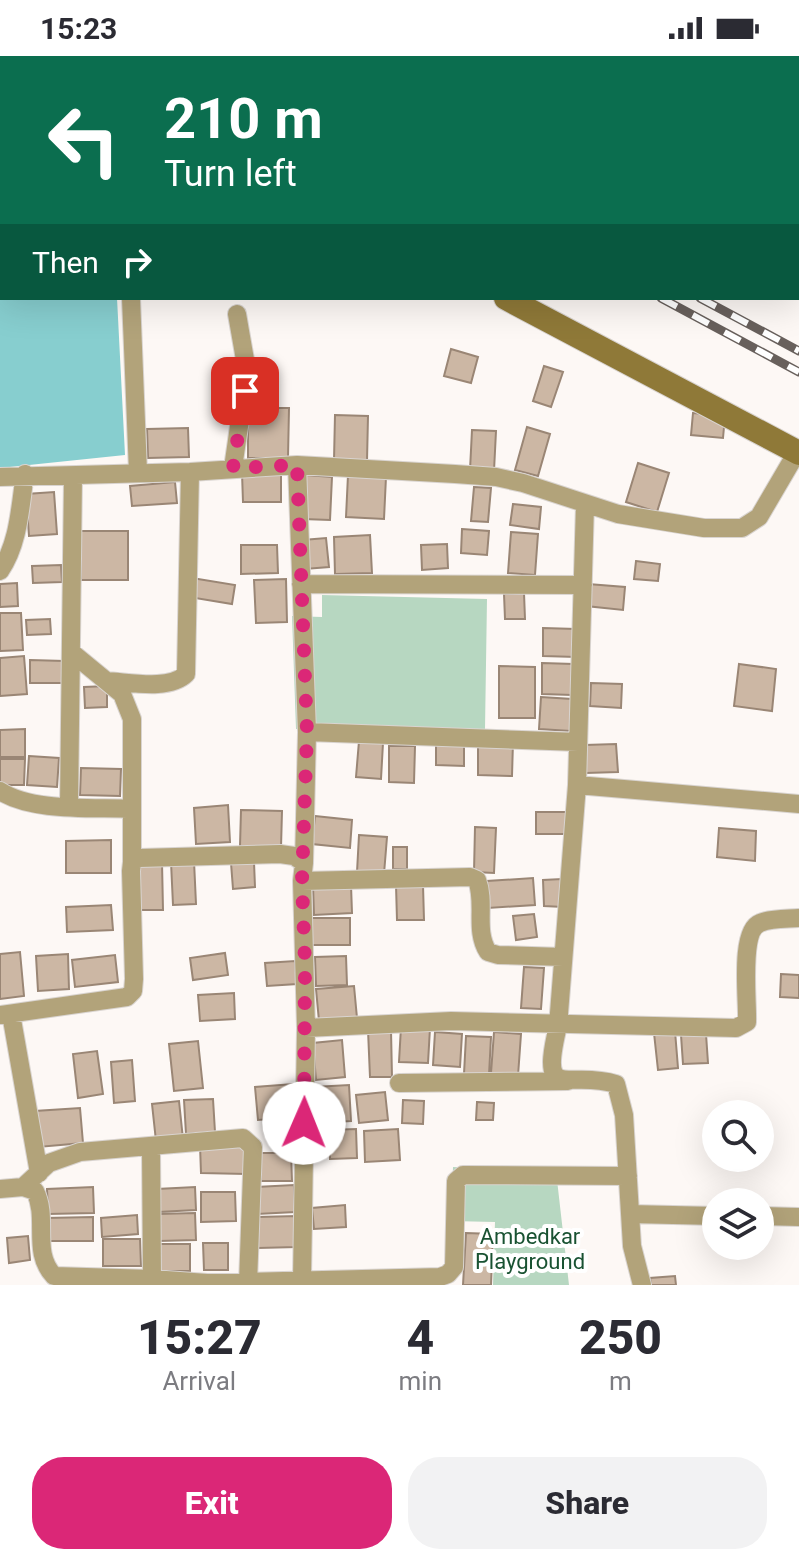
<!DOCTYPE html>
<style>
:root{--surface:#fff;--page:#f2f2f3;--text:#2b2b33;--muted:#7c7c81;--accent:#db2777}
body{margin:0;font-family:Roboto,sans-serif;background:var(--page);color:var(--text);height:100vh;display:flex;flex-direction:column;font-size:30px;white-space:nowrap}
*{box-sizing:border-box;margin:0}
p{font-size:26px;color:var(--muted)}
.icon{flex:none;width:44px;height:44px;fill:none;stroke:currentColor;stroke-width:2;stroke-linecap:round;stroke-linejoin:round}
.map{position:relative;height:1229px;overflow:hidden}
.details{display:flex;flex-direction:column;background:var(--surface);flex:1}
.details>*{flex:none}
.banner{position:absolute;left:0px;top:0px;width:800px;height:244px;box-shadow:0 8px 32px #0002;background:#0b6e4f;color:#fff;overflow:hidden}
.tools{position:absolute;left:702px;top:1044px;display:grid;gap:16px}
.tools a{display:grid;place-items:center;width:72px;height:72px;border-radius:50%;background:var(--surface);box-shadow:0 8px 32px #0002;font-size:40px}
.pin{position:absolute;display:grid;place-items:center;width:68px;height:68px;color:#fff;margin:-34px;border-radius:16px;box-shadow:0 4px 12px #0006}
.me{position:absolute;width:88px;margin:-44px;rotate:1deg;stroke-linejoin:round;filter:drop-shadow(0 0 6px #0008)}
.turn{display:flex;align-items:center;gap:28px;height:168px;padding:0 32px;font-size:36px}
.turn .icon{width:104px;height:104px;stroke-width:2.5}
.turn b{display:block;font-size:56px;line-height:68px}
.then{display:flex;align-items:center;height:76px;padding:0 32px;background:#0003;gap:16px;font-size:30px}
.eta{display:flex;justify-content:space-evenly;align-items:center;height:136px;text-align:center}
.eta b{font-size:48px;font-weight:800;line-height:56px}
.button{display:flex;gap:16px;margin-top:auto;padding:16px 32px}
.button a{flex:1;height:92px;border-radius:32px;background:var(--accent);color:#fff;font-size:32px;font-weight:800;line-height:92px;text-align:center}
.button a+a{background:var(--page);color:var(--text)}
.status{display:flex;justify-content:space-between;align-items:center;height:56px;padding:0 40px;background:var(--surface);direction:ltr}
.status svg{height:22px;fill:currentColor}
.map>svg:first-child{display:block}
</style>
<div class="status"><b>15:23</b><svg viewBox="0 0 49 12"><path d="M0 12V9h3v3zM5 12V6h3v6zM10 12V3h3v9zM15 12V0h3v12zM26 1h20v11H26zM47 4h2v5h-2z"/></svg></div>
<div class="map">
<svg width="799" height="1229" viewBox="0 0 799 1229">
<rect width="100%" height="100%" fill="#fdf8f5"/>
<path fill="#b7d7c1" d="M322,539L487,543L485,673H296L292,560L322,561Z
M453,1111L556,1115L569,1229H493L495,1166L451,1165Z"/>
<path fill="#87cecf" d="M0,214H2V242H117L125,399L0,412Z"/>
<path fill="#ccb7a4" stroke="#9a8675" stroke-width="2" d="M451,293L478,301L471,327L444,320Z
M544,310L563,316L551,351L533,345Z
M248,352H289L288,402H248Z
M693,357L725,360L723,382L691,379Z
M335,359L368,360L367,405L334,404Z
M527,371L550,378L538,420L515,414Z
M188,372L189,401L148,402L147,373Z
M472,374L496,375L494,415L470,414Z
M638,407L669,417L657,456L626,446Z
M242,417H281V446H243Z
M306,419L332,421L330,464L303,463Z
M348,419L386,421L384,463L346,461Z
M175,426L177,447L132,450L130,430Z
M474,431L491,432L488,466L471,465Z
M54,436L57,478L29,480L26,438Z
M513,448L541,451L539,473L510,469Z
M462,473L489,475L487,499L461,497Z
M81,475H128V524H81Z
M511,476L538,478L535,519L508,517Z
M370,479L372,517L335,518L334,481Z
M326,482L329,511L305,513L303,484Z
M447,488L448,512L422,514L421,489Z
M241,489H277L278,517L241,518Z
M636,505L660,508L658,525L634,523Z
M61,509L62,526L33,527L32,510Z
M192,522L235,529L232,548L189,541Z
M286,523L287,566L256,567L254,524Z
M17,527L18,550L0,551V528Z
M588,528L625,531L623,554L586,550Z
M524,537L525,563H505L504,538Z
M0,557H21L23,594L0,595Z
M50,563L51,578L27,579L26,564Z
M543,572L576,573V601L543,600Z
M24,600L27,638L0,640V602Z
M30,604L64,605V627H30Z
M542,607L573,608L572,639L542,638Z
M739,608L776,613L772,655L734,650Z
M499,610L535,611V662H499Z
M591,627L622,628L621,652L590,650Z
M107,630V651L85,652L84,631Z
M541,641L572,643L571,675L539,673Z
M25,673V701H0V674Z
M436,682H464V710L436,709Z
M359,685L383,687L381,723L356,721Z
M478,685L513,686L512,720L478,719Z
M616,688L618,716L586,717L585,689Z
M389,690H415L414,727L389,726Z
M29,700L59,702L57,731L27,729Z
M0,703H25L24,729H0Z
M81,712L121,713L120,740L80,739Z
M228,749L230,786L196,788L194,752Z
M241,754L282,755L281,792L240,790Z
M536,756H569V778H536Z
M315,760L352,764L350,792L312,788Z
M475,771L496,772L494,817L474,816Z
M719,772L756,775L755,805L717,801Z
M359,779L387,781L384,818L357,816Z
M111,784V817H66V785Z
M393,791H407V813H393Z
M194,805L196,848L173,849L171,806Z
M162,806L163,854H137L136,807Z
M254,806L255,831L233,833L231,807Z
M533,822L535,849L488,852L487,825Z
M562,823L563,851L544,850L543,824Z
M351,829L352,857L314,859L313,830Z
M396,829H423L424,864H397Z
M111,849L113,874L67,876L66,851Z
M534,858L537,881L516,884L513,860Z
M309,862H350V889H310Z
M20,896L24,940L0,943V898Z
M225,897L228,919L193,924L190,902Z
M68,898L69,933L38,935L36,900Z
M115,899L118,926L75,931L72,904Z
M346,900L347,929L316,930L315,901Z
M295,905L297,928L267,930L265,907Z
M524,911L544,912L541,953L521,952Z
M781,918L799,919V942L780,941Z
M354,930L357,962L319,965L316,933Z
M234,937L235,963L200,965L198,939Z
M401,971L430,972L428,1007L399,1006Z
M368,974H391L392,1021H370Z
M675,975L678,1012L658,1014L654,977Z
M435,976L462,978L460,1011L433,1009Z
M494,976L521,978L518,1020L491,1017Z
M706,978L708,1007L683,1008L681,979Z
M466,980L491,981L489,1019L464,1018Z
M342,984L345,1021L316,1024L313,987Z
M198,985L203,1032L174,1035L169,988Z
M97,995L103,1038L78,1042L73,998Z
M132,1004L135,1045L114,1047L111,1006Z
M293,1028L296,1061L258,1064L255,1031Z
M349,1029L351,1065L316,1067L314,1031Z
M385,1036L388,1064L359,1067L356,1039Z
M213,1043L215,1076L186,1078L184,1044Z
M403,1044L424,1045L423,1068L402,1067Z
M179,1045L183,1083L156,1085L152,1048Z
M477,1046L494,1047L493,1064H476Z
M80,1052L83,1087L38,1091L35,1055Z
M356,1073L357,1102L330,1103L329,1074Z
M398,1073L400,1104L365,1106L364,1075Z
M200,1089H246V1118L201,1117Z
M260,1097H291L292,1125H261Z
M294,1129L295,1156L257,1158L256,1131Z
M93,1131L94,1157L48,1158L47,1133Z
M195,1131L196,1154L158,1156L157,1133Z
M201,1136H235L236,1165L201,1166Z
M345,1149L346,1171L314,1173L312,1152Z
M195,1157L196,1184L159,1185L158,1158Z
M137,1159L138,1178L102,1181L101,1162Z
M297,1160V1191L258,1192L257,1161Z
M93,1161V1185H46L45,1162Z
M466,1177L493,1178L491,1229H463Z
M28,1180L30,1204L9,1207L7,1182Z
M103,1183H140L141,1210H103Z
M203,1187H228V1214H204Z
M159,1188H190V1215H159Z
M675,1220L676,1229H651L650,1222Z"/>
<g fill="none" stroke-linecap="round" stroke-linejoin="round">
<g stroke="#d9d4d0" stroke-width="20">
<path id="street" d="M686,0V2
M0,204H2
M131,242L138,416
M297,409L307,676L304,807
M233,412L247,315L237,258
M0,421L190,416L297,409L455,418L496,421L523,427L618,458L704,472H742L759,461L797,396
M585,448L577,729L558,970C539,1049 567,1013 616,1028L624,1059L632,1190L642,1229
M0,515C19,487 20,451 25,418
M301,528L583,529
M71,596L122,638L132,663V806
M106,625C129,626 169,635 186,618L190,416
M307,676L578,686
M577,729L799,748
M0,735C32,756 93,751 132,753
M69,750L73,420
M302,825L470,821L477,824C486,848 474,874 488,896L498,899L563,901
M11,958L39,1117
M0,959L127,941L133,935L134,923L131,815L132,806L139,802L280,798L294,800L304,807L302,825L306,972L302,1224
M306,972L451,965L736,972L747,966C748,945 739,875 760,867C771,862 787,863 799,862
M399,1027L568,1025
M151,1091L152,1223
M23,1131L49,1107L80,1096L243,1082L253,1091L248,1227
M0,1133L23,1131L35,1135C49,1163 31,1196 54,1220L152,1223L207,1227L440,1221L448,1218L454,1211L456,1125L463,1119L628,1120
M630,1158L716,1160
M760,1160L799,1161"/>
</g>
<g stroke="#d9d4d0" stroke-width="26">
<path id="secondary" d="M68,0L72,2
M415,0L418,2
M798,218H799
M506,242L799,397"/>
</g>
<use href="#street" stroke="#b2a37a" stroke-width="18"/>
<use href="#secondary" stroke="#8f7938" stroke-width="24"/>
<g stroke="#68605c" stroke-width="9">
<path id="rail" d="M210,0L214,2
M247,0L251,2
M661,242L799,316
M700,242L799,295"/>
</g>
<use href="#rail" stroke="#fff" stroke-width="6" stroke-dasharray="18" stroke-linecap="butt"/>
</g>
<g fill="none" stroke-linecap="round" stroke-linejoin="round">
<path stroke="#db2777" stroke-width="14" stroke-dasharray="0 25.2" d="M245,335L233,412L297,409L307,676L302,825L305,909L304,1067"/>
</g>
<g text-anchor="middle" stroke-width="8" stroke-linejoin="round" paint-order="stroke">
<g font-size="22" fill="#195232" stroke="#fff">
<text x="530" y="1188">Ambedkar<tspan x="530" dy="25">Playground</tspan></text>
</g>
</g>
</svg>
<div class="tools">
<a><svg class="icon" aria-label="search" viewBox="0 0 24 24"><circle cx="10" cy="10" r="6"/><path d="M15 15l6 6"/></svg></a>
<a><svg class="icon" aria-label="layers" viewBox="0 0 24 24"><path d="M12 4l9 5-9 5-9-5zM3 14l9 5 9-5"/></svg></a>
</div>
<div class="pin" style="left:245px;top:335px;background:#d93025"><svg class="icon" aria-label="arrive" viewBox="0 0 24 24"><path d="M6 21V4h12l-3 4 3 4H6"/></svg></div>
<svg class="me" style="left:304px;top:1067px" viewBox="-20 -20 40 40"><circle r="19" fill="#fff"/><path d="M0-13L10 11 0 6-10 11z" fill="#db2777"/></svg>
<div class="banner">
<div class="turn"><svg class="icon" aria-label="left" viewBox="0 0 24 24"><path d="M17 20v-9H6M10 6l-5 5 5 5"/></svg><div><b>210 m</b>Turn left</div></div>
<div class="then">Then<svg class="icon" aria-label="right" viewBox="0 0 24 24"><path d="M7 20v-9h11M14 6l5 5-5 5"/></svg></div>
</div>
</div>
<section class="details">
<div class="eta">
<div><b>15:27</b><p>Arrival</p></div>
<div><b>4</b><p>min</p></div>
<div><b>250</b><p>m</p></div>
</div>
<div class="button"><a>Exit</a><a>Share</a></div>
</section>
